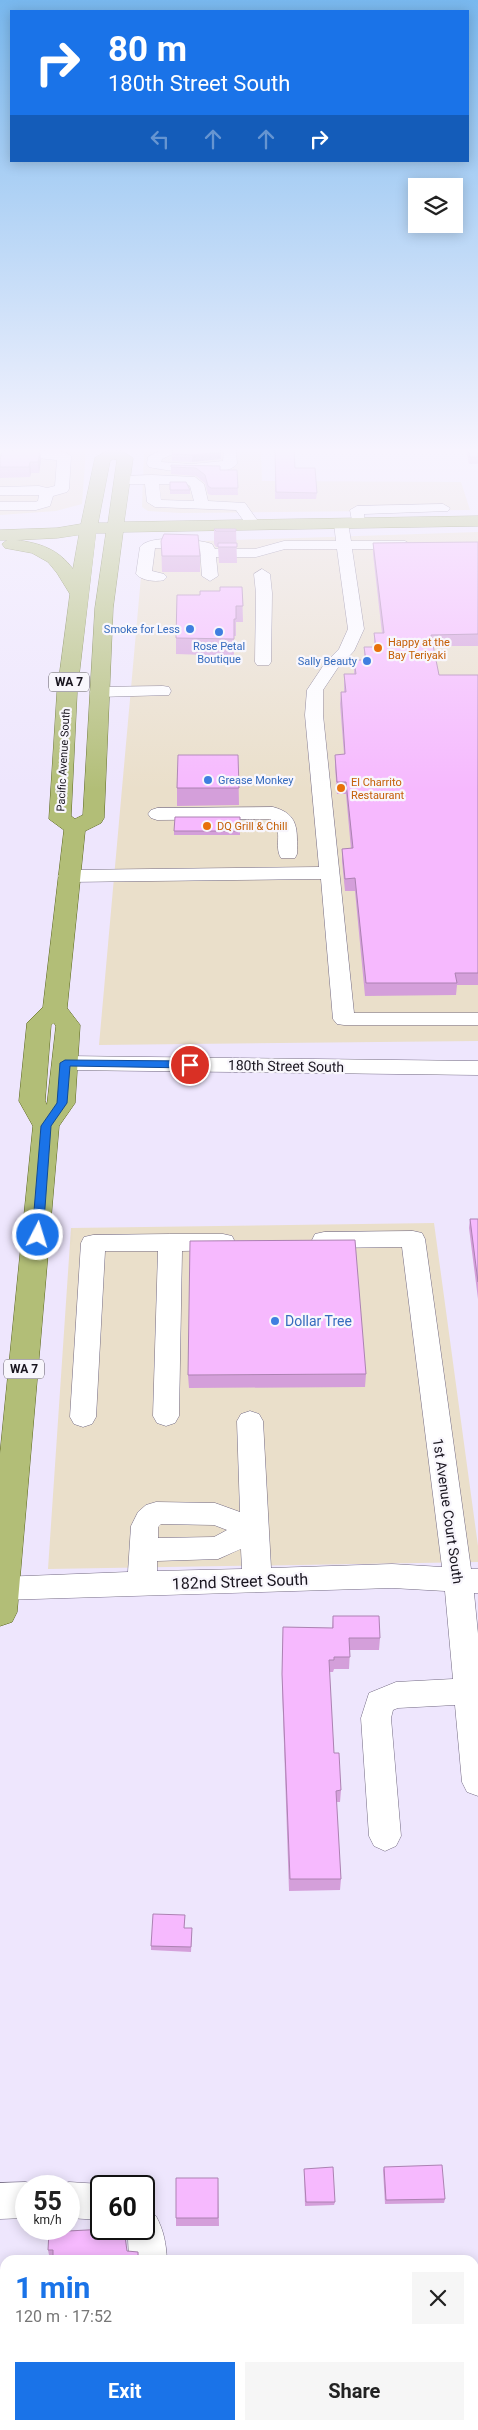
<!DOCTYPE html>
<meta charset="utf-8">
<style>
:root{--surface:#fff;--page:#f6f6f6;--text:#222;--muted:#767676;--accent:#1a73e8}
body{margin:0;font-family:Roboto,sans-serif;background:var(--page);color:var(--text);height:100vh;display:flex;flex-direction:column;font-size:19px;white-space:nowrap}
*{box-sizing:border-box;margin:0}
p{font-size:16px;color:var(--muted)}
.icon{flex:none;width:28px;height:28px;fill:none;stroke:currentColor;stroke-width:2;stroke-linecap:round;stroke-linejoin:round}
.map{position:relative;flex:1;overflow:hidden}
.sheet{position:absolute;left:0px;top:2255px;width:479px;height:175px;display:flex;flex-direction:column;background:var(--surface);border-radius:15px 15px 0 0;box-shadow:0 2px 12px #0003}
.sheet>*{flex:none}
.hud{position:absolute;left:10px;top:10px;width:459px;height:152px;border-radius:0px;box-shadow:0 2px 12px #0003;background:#1a73e8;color:#fff;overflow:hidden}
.fabs{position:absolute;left:408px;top:178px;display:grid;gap:10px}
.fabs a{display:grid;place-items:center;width:55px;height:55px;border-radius:0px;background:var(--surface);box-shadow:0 2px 12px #0003;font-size:25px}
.speed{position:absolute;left:15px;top:2175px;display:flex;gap:10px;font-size:25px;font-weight:700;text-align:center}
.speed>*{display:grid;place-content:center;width:65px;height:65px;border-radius:50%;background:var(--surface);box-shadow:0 2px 12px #0003;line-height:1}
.speed small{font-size:12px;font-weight:400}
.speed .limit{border:2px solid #111;border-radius:8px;background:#fff;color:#111}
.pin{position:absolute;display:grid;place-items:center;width:42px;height:42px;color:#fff;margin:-21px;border:2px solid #fff;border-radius:50%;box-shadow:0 1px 5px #0007}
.me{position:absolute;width:55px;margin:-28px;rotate:5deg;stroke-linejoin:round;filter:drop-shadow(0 0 4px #0008)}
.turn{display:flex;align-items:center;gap:18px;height:105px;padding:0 15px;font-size:22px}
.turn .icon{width:65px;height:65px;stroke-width:2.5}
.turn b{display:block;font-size:35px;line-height:42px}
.lanes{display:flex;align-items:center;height:48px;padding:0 15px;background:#0003;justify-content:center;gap:25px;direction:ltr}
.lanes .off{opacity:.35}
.round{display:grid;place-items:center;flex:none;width:52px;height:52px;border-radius:0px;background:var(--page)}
.overview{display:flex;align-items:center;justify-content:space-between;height:85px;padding:0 15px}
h1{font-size:30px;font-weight:700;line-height:38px;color:var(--accent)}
.button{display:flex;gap:10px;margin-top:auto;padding:10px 15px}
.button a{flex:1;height:58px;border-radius:0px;background:var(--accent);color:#fff;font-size:20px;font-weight:700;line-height:58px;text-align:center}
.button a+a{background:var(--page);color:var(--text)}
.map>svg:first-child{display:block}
</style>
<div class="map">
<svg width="478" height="2430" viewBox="0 0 478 2430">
<rect width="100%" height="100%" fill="#eee6fd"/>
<path fill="#eadfca" d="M0,450H86L82,504L56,511L0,515Z
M144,450H261L262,481L461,482L470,510L180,513L148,511L142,507Z
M478,532V1041L99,1045L144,543Z
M434,1223L478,1546V1562L48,1569L71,1228Z"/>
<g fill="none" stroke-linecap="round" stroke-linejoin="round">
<g stroke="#736a83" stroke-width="1">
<path id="minor" d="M161,450H217L210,454H173L162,459L161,462L192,464L223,461L224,450H236L237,464C225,479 167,471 149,467L147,464L148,457Z
M42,451L64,452L71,456L69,489L67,492L53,496L50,506L36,510H0V502H35L38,501L39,495H0V487L39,486L47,488L55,486L57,460L37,458L35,455L37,452Z
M152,475L195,477L204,484L208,501L245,503L260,524L258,527H248L236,510L155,507L147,502L145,484H122L115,480L122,476ZM159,484H187L190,486L194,501L161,500Z
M443,504L450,508L448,511L364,514L365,523L363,526H353L350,510L357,506Z
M341,519L348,523L351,541H405L412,545L405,549H352L364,629L354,651L337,669L323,690V715L354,1013H478V1025H344L337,1024L333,1019L321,879L68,882L61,880L58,876L61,872L68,870L319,867L305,715L307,690L325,663L339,649L348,629L337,549H285L256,557H216L218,576L210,581L202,576L200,549L155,548L152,571L164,574L167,577L164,580C156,582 142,581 136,574L140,547C149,534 198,539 212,544L215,549H255L284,541H336L334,523Z
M262,569L270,574L272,593L271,662L269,665H257L255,662L256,593L254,574Z
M163,686L169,687L171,691L169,695L98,697L92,696L90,692L92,688L98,687Z
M273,807C300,814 297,831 297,854L295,858H281C273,846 285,828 270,819L157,820L151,818L148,814L151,810L157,808Z
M65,1056L478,1061V1075L65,1070L57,1068L54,1063L57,1058Z
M413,1231L422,1233L425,1239L471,1569H478V1593H474L478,1634V1796L467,1792L462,1782L455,1705L398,1708L393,1710L391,1718L401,1836L396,1846L385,1851L374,1846L369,1836L361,1718L369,1693L396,1682L453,1679L445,1591L392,1588L2,1600L0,1599V1577L128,1572L131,1526L138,1512L146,1505L156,1502L215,1503L240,1512L237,1421L241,1414L250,1411L259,1414L263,1421L271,1568L392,1564L442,1567L402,1247L324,1248L315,1246L312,1240L315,1234L324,1232ZM161,1524L214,1525L227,1530L214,1537L158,1538V1527ZM241,1549L242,1569L157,1571V1561L218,1559Z
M170,1234H223L232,1236L235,1242L232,1248L223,1250L182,1251L179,1416L175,1423L166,1426L157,1423L153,1416L158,1251H105L96,1417L92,1424L83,1427L74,1424L70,1417L81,1243L84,1237L93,1235Z
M26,2182L37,2186H26V2218L0,2219V2183Z
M69,2182L101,2184L108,2186H101V2220L69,2218V2186H58Z
M144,2211L156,2216C164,2231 166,2243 167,2260H129L128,2239L124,2229H144Z
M0,2356H5V2396H0Z
M88,2425H128L126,2430H86Z
M197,2425H282L284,2430H195Z"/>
</g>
<g stroke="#5b671e" stroke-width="1">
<path id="major" d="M109,450H120L133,458L124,522L478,516V526L123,532L113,608L104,818L101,823L85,831L67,1008L80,1025L75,1103L59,1126L17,1612L12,1622L0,1626V1454L33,1126L19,1101L27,1023L43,1007L64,830L49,819L57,693L70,594L57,573L48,562L32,553L5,548L2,544L7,540H0V530L57,528L81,524L95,458ZM114,459L117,460L108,523H98L110,461ZM96,533H106L95,608L83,815L75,819L71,816L77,693ZM79,535L73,569C58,549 40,543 16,540L57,538ZM54,1023L56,1026L47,1105L45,1101L51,1025Z"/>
</g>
<use href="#minor" fill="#fff" fill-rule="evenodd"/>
<use href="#major" fill="#b2be77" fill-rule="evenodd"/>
</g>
<path fill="#d49fda" d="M221,450V459L192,462L172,461V454Z
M275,450L295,468L317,493L316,499H275Z
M466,450H478V464H469Z
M0,460H41L39,473H31L30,477L0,478Z
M171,465L220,470H237L238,495H211L208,494L205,483L196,476L171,474Z
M170,490H190V494H170Z
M214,529H236L237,563H219L218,547H216L214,544Z
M161,541L200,556V572H162Z
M478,542V646H433L439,675H478V985H457L456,995L365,996L355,891H345L342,861V849H351L346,794H337L335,766V755L344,754L340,704L341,692H344V674H354V660H364V647H374V633H382L373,554V543Z
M242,587L243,622H236V636H234V656L176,654V638L200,595Z
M238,755L239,805L177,806V788Z
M240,817V835H174V831Z
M470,1219H478V1299L469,1228Z
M366,1374L365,1387L189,1388L188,1375Z
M333,1616L380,1638L379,1650H350L349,1669H334L333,1672H329L334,1753L341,1790L340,1802H336L341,1879L340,1890L289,1891L282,1686L283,1627L332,1628Z
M185,1915L184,1928L192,1932L191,1952L151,1950V1946Z
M384,2167L445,2199L444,2203L385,2204L383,2170Z
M304,2169L335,2202L334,2205L305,2206Z
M218,2178L219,2226H176V2218Z
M48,2250L138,2252L139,2260H50Z
M474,2351L477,2385L474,2393Z"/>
<path fill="#ac82b2" d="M40,450L41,460L39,473L38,462Z
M221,452V459L192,462V455Z
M30,462L31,473L30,477L29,467Z"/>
<path fill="#f6b9fe" stroke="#ac82b2" d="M18,450H40L38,462H30L29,467H0V460L2,451H16Z
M173,450H221V452L192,455L172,454Z
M275,450H294L295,468H315L317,493L276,492Z
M468,450H478V457H470Z
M171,465L220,466V470H237L238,488H211L208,486L205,475L196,468L171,467Z
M170,482H186L190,490H170Z
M214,529H236V531H216Z
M164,534L198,535L200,556H162L161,541Z
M478,542V634L431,635L439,675H478V973H455L457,983H366L355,878L345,879L342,849L353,848L346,782H337L335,755L345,754L341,692H346L344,674H356L354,660H366L364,647H376L374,633H384L373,543Z
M218,543H237V547H218Z
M220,587H242L243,606H236V619H234V639L176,638L177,595H200V591H220Z
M178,755H238L239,788H177Z
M175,817H240V831H174Z
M470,1219H478V1282Z
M355,1240L366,1374L188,1375L190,1241Z
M333,1616H379L380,1638H349L350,1657H334V1660H329L334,1753H339L341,1790L336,1791L341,1879H290L282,1674L283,1627L333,1628Z
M153,1914L185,1915L184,1928H192L191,1947L151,1946Z
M442,2165L445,2199L386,2200L384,2167Z
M333,2167L335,2202H306L304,2169Z
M176,2178H218V2218H176Z
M106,2229H124L127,2251L138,2252V2260H53V2250H48L49,2232Z
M466,2257V2260H298Z
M474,2351L477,2385H474Z"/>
<linearGradient id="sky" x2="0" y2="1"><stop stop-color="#79b8ee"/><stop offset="0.57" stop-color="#f7f4fe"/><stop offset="1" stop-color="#f7f4fe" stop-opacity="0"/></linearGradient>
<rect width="478" height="790" fill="url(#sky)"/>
<path fill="#1a73e8" stroke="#114b97" d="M65,1060L190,1061L196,1065L190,1068L70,1066L67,1103L51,1126L43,1235L38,1239L32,1235L41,1126L57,1103L60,1063Z"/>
<g fill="#3f7fe0" stroke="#f8f6fc" stroke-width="2">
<circle cx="190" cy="629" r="5"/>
<circle cx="219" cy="632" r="5"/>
<circle cx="367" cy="661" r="5"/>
<circle cx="208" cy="780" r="5"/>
<circle cx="275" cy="1321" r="5"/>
</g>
<g fill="#e8710a" stroke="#f8f6fc" stroke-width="2">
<circle cx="378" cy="648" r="5"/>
<circle cx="341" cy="788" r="5"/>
<circle cx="207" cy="826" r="5"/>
</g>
<g text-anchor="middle" stroke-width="4.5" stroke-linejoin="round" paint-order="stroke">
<g font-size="11" fill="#366cbe" stroke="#f8f6fc" text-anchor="end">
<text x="180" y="633">Smoke for Less</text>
<text x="219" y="650" text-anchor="middle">Rose Petal<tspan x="219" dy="13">Boutique</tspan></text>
<text x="357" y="665">Sally Beauty</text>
<text x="218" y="784" text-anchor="start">Grease Monkey</text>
</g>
<g font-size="11" fill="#c56008" stroke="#f8f6fc" text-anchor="start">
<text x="388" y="646">Happy at the<tspan x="388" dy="13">Bay Teriyaki</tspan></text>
<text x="351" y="786">El Charrito<tspan x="351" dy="13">Restaurant</tspan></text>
<text x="217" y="830">DQ Grill &amp; Chill</text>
</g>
<g font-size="11" fill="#19151f" stroke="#f8f6fc">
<text transform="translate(63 760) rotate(-87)" y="4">Pacific Avenue South</text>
</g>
<g fill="#f8f6fc" stroke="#5c5861" stroke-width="1">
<rect x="49" y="672.5" width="40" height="19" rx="4"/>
<rect x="4" y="1359.5" width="40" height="19" rx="4"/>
</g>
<g font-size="12" font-weight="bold" fill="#19151f">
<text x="69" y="686">WA 7</text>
<text x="24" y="1373">WA 7</text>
</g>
<g font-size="14" fill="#19151f" stroke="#f8f6fc">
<text transform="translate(286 1066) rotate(1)" y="5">180th Street South</text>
<text transform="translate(448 1511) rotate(82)" y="5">1st Avenue Court South</text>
</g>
<g font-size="14" fill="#366cbe" stroke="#f8f6fc" text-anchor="start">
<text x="285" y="1326">Dollar Tree</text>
</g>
<g font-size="16" fill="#19151f" stroke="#f8f6fc">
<text transform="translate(240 1581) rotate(-2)" y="6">182nd Street South</text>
</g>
</g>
</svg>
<div class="fabs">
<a><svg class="icon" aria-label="layers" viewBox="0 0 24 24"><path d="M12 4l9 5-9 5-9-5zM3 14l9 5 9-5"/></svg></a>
</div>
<div class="speed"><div>55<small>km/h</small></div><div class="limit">60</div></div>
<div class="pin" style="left:190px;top:1065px;background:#d93025"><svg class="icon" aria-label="arrive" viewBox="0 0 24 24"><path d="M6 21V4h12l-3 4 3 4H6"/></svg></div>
<svg class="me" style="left:38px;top:1235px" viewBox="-20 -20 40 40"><circle r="17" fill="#1a73e8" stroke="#fff" stroke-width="3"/><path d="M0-11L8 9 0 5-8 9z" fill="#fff"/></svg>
<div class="hud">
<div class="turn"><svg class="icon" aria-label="right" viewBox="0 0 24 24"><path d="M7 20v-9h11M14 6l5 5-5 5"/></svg><div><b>80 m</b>180th Street South</div></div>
<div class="lanes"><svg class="icon off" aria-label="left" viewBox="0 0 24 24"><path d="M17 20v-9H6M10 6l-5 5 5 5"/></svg><svg class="icon off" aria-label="ahead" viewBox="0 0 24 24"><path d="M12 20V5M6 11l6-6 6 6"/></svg><svg class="icon off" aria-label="ahead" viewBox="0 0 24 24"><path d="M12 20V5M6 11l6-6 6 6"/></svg><svg class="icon" aria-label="right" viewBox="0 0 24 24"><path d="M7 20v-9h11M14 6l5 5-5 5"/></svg></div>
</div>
<section class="sheet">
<div class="overview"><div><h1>1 min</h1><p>120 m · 17:52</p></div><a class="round"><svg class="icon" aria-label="close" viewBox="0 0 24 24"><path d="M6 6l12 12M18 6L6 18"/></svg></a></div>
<div class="button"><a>Exit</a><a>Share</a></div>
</section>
</div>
